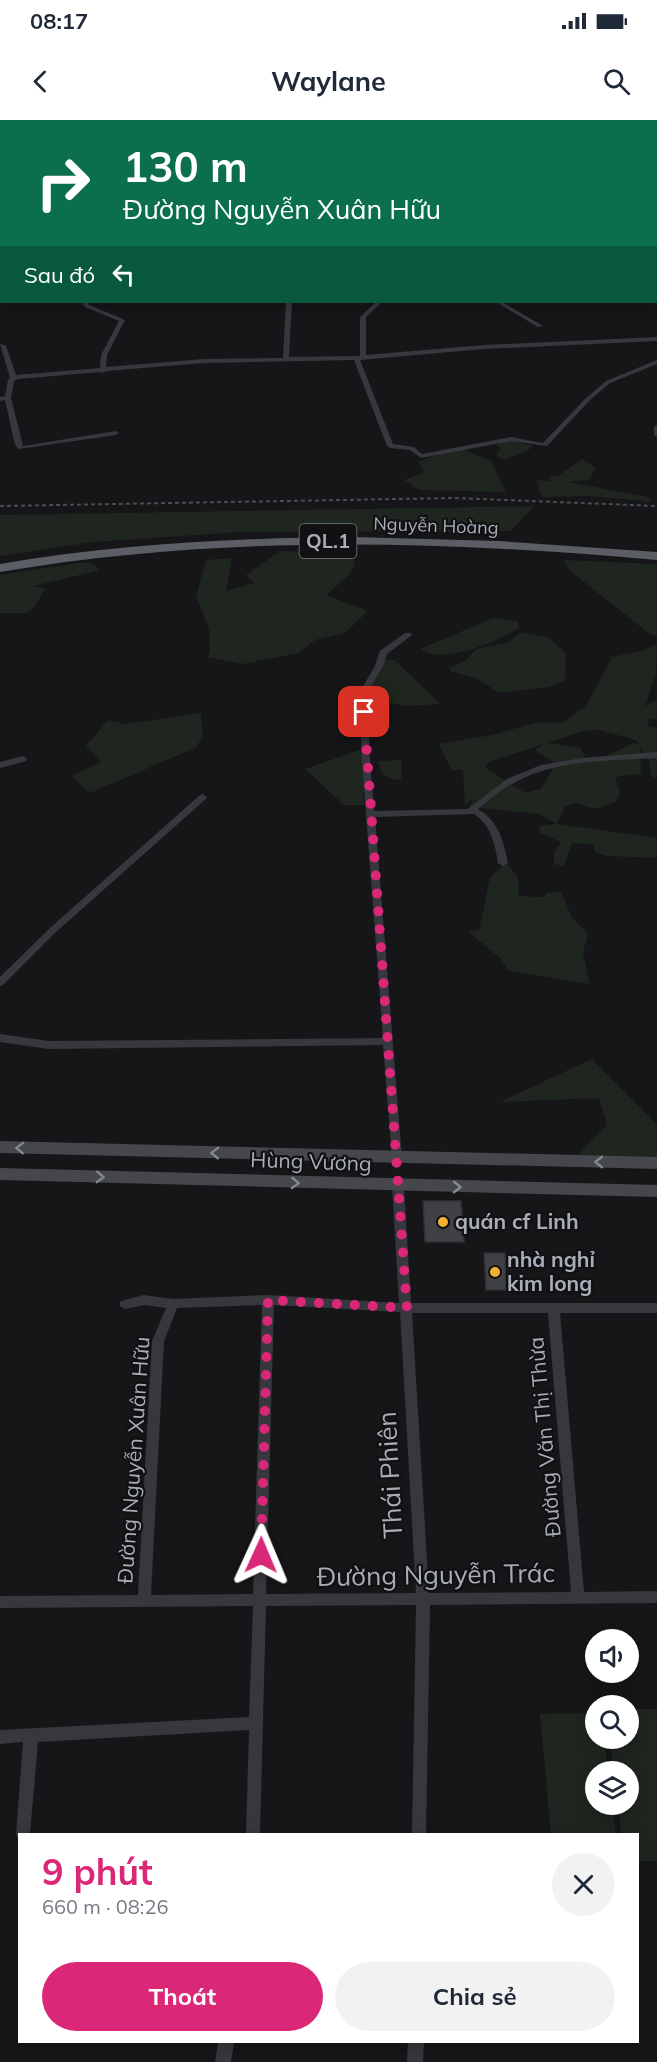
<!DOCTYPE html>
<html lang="vi">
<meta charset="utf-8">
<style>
:root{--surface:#fff;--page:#f2f2f3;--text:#1f2937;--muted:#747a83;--accent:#db2777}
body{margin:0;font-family:Mulish,sans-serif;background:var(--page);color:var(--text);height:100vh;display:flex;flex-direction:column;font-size:22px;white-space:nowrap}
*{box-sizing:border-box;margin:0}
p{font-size:20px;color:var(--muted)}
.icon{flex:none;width:33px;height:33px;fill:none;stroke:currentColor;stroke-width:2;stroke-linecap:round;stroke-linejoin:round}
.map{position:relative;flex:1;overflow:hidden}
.drawer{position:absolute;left:18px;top:1713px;width:621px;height:210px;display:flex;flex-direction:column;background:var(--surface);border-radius:0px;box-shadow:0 3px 15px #0003}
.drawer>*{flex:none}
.hud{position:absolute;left:0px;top:0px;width:657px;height:183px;box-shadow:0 3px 15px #0003;background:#0b6e4f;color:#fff;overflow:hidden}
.fabs{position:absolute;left:585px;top:1509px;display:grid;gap:12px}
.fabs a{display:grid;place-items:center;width:54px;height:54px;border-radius:50%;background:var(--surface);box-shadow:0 3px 15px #0003;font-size:30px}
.pin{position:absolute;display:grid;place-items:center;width:51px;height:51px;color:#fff;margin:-26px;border-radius:12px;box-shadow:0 3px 9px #0006}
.me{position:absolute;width:66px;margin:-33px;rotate:1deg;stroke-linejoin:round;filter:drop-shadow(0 0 4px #0008)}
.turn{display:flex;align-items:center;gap:21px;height:126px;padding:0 24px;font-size:27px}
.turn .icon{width:78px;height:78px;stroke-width:2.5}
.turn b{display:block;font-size:42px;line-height:51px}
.then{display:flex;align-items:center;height:57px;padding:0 24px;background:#0003;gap:12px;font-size:22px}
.round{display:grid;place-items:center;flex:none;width:63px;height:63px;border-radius:32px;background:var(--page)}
.summary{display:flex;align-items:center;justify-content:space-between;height:102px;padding:0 24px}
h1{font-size:36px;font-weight:700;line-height:45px;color:var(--accent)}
.action{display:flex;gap:12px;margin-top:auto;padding:12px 24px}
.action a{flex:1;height:69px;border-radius:36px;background:var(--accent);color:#fff;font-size:24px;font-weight:700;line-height:69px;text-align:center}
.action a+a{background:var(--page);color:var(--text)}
.status{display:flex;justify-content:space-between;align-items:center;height:42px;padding:0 30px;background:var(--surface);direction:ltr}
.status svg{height:16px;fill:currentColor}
header{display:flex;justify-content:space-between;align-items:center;height:78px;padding:0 24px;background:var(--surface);font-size:27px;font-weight:700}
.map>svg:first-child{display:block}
</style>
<div class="status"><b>08:17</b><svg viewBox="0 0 49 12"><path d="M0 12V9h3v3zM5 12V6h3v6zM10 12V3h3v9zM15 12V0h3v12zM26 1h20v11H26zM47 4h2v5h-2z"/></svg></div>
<header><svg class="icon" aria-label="back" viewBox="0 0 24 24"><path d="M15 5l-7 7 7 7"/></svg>Waylane<svg class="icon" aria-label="search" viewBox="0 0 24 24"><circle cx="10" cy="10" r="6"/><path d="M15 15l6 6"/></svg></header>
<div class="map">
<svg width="657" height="1942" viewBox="0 0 657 1942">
<rect width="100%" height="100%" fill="#161618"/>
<path fill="#1e261f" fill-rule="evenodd" d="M506,319L533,326L527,331L503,340L496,334L501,329L496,324Z
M451,330H465L491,341L506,372L419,370L404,360L425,352L418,342Z
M583,339L595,348L589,360L569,362L648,377L651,382L590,376L542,377L536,360L550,361L548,357L559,355Z
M534,386L511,411L240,412L93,422L0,436V395Z
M280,431L351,433L355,444L348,456L326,475L368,491L345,513L315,520L298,533L243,544L207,537L210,533L209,509L196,476L206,440L232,438L226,471L254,463L246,455Z
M563,440L657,444V515H651L569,450Z
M78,443H91L100,450L34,466L45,469L35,486L27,493H0V455Z
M493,498L517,501L520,508C496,521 445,546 420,529Z
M521,512L547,517L566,533L565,561L549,567L499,573L476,558L452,552L449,548L466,540L476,529L507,523Z
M657,524L656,553L645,586L657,580V600L649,599L648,606L657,608V658L651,656L649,641L640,627L641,654L615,657L620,672L616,682L594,689L577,683L565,686L557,704L657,718V738L607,736L595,732L593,724L572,723L564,746L554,744V732L561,722L540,713L539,706L556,704L539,694L469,687L474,677L465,685L463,650H451L439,624L492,615L538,602L562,603L586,586L612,537L642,531ZM599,610L636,620L639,624L633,623L607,636L583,639L585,635L580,628L548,623L582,611ZM544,624L535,630L556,644L541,669L525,673L486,648L488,642Z
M376,540H395L440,584L408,586L375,580L367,559L373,555Z
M201,593L203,614L197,627L90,673L71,656L101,642L86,626L108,600L126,604Z
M365,628L368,670L363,672L364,685H344L305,649Z
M402,640L401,660C386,659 381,655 378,641Z
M506,743L518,757L519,776L545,777L546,773L561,771L572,798L588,813L583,833L590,864L509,851L501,839L468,811L479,810L490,757Z
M592,939L657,1004V1038L576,1036L607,1005L599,978L500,982Z
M629,1589H657V1741H638V1714H621L618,1685L628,1684V1652L614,1651L610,1619L628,1618Z
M595,1593L596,1618L604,1619L608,1651L596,1652V1684L612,1685L616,1714H551L540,1594Z"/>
<path fill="#404145" stroke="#303034" stroke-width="1.5" d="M423,1081H461L464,1122H425Z
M484,1133H505L506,1170H486Z"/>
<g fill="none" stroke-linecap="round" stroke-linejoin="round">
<path fill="#37383d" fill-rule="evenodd" d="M147,0H153V2H148Z
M205,0H216L200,2Z
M371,0H377L371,2Z
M0,20L2,21V24H0Z
M656,41L657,42V46L656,45Z
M0,43H2V47H0Z
M0,53L2,54V57H0Z
M82,182H88L89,185L125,200L107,235L106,247L204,239L283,238L286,182H292L289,237L360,236V197L376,182H382L366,197V235L484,225L657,217V221L484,229L360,240L393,324L414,327L422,334L511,317L543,323L586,278L606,261L657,240V244L610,263L590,280L547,326L511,321L421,338L410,330L390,328L387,326L354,240L204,243L106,251L103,253L100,252L18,259L14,261L11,278L23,326L116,311L119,313L116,315L19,329L15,325L5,280L0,281V277L5,276L8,260L10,258L0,224L6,226L16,255L100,248L101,235L119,201L85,187Z
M496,182H502L543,206L538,207Z
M657,305V317L654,315V307Z
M405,513H411L412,515L387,534L383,546L370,568L369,628L374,691L468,689L507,659L541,645L582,638L657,632V638C608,641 555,639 512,664C499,671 489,680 478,689C498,700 504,722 508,743L503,746L498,743C495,724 491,705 474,694L375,697L402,1038L401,1041H393L392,1038L383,925L49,929L0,922V914L49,921L383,918L361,628L362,568L375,546L380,531Z
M23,636L27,639L26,641L0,648V642Z
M203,674L207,677L206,679L56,812L3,865L0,866V857L50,808L200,675Z
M398,1062L402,1063L404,1066L411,1183H657V1193H560L584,1472L657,1471V1483L430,1485L426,1714H412L416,1485L266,1486L260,1714H246L249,1610L38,1622L30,1714H20V1720L18,1719L16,1714L23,1622L0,1624V1610L249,1597L253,1486L0,1488V1476L138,1475L152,1221L166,1188L144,1185L125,1189L121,1187L119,1184L121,1181L144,1175L173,1179L268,1175L399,1183L392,1066L394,1063ZM262,1185L253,1474L151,1475L164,1221L177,1188ZM274,1185L400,1192L416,1473L266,1474ZM412,1193H548L571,1472L429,1473Z
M218,1922H234L231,1942H215Z
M408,1922H424L423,1942H407Z"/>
<path fill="#45474d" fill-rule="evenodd" d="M0,1021L657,1037V1049L0,1033Z
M0,1048L657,1065V1077L0,1060Z"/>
<path fill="#5b5e65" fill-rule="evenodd" d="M657,13V19H656V14Z
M0,156H2L0,163Z
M352,417L499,421L657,432V440C438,420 217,415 0,452V444C117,424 234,418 352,417Z"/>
<path stroke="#4a4c52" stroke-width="2" stroke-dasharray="4 3" stroke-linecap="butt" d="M0,386L455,378L657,386"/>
</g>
<defs><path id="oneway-chevron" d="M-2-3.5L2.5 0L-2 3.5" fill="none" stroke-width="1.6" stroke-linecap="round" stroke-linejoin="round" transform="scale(1.5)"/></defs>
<g stroke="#858993">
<use href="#oneway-chevron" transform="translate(20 1028) rotate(-178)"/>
<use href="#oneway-chevron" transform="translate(215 1033) rotate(-178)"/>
<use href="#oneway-chevron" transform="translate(599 1042) rotate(-179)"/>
<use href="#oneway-chevron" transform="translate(100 1057) rotate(2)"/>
<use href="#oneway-chevron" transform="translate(295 1063) rotate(2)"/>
<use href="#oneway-chevron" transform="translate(457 1067) rotate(1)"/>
</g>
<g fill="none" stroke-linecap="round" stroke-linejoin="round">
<path stroke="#db2777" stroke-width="10" stroke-dasharray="0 18" d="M261,1435L268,1180L407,1188L364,592"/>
</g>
<g fill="#f2b134" stroke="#111113" stroke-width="2">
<circle cx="443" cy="1102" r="6"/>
<circle cx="495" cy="1152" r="6"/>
</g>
<g text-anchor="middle" stroke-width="4.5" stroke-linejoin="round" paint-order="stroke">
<g font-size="18" fill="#a8adb8" stroke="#111113">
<text transform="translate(436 406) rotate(2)" y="6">Nguyễn Hoàng</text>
</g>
<rect fill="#111113" stroke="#7b7e86" stroke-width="1.5" x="299.5" y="404" width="57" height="34" rx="4.5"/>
<g font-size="20" font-weight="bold" fill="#a8adb8">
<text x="328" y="428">QL.1</text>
</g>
<g font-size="21" fill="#a8adb8" stroke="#111113">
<text transform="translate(311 1042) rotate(2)" y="7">Hùng Vương</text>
<text transform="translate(545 1317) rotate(-95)" y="7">Đường Văn Thị Thừa</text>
<text transform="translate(134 1340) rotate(-86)" y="7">Đường Nguyễn Xuân Hữu</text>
</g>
<g font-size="21" font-weight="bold" fill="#a8adb8" stroke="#111113" text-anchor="start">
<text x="455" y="1109">quán cf Linh</text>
<text x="507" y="1147">nhà nghỉ<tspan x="507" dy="24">kim long</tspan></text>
</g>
<g font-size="26" fill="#a8adb8" stroke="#111113">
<text transform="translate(390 1355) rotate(-93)" y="9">Thái Phiên</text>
<text transform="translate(436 1455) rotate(-1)" y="9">Đường Nguyễn Trác</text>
</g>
</g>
</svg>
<div class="fabs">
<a><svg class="icon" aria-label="sound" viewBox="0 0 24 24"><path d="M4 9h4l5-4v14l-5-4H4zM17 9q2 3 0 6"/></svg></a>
<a><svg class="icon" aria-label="search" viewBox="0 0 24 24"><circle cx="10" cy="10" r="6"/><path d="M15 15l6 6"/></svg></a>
<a><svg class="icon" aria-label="layers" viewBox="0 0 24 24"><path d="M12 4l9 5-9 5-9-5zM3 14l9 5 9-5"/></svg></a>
</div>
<div class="pin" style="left:364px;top:592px;background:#d93025"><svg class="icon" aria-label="arrive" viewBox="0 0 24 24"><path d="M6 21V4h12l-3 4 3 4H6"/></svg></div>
<svg class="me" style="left:261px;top:1435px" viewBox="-20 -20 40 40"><path d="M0-17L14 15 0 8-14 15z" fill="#db2777" stroke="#fff" stroke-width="4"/></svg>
<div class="hud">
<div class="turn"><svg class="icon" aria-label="right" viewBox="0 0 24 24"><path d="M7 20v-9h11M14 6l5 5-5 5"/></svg><div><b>130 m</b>Đường Nguyễn Xuân Hữu</div></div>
<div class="then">Sau đó<svg class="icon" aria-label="left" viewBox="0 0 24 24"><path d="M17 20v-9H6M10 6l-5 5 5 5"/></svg></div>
</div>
<section class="drawer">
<div class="summary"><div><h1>9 phút</h1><p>660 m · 08:26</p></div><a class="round"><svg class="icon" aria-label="close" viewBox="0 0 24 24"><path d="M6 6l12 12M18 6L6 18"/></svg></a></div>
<div class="action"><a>Thoát</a><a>Chia sẻ</a></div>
</section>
</div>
